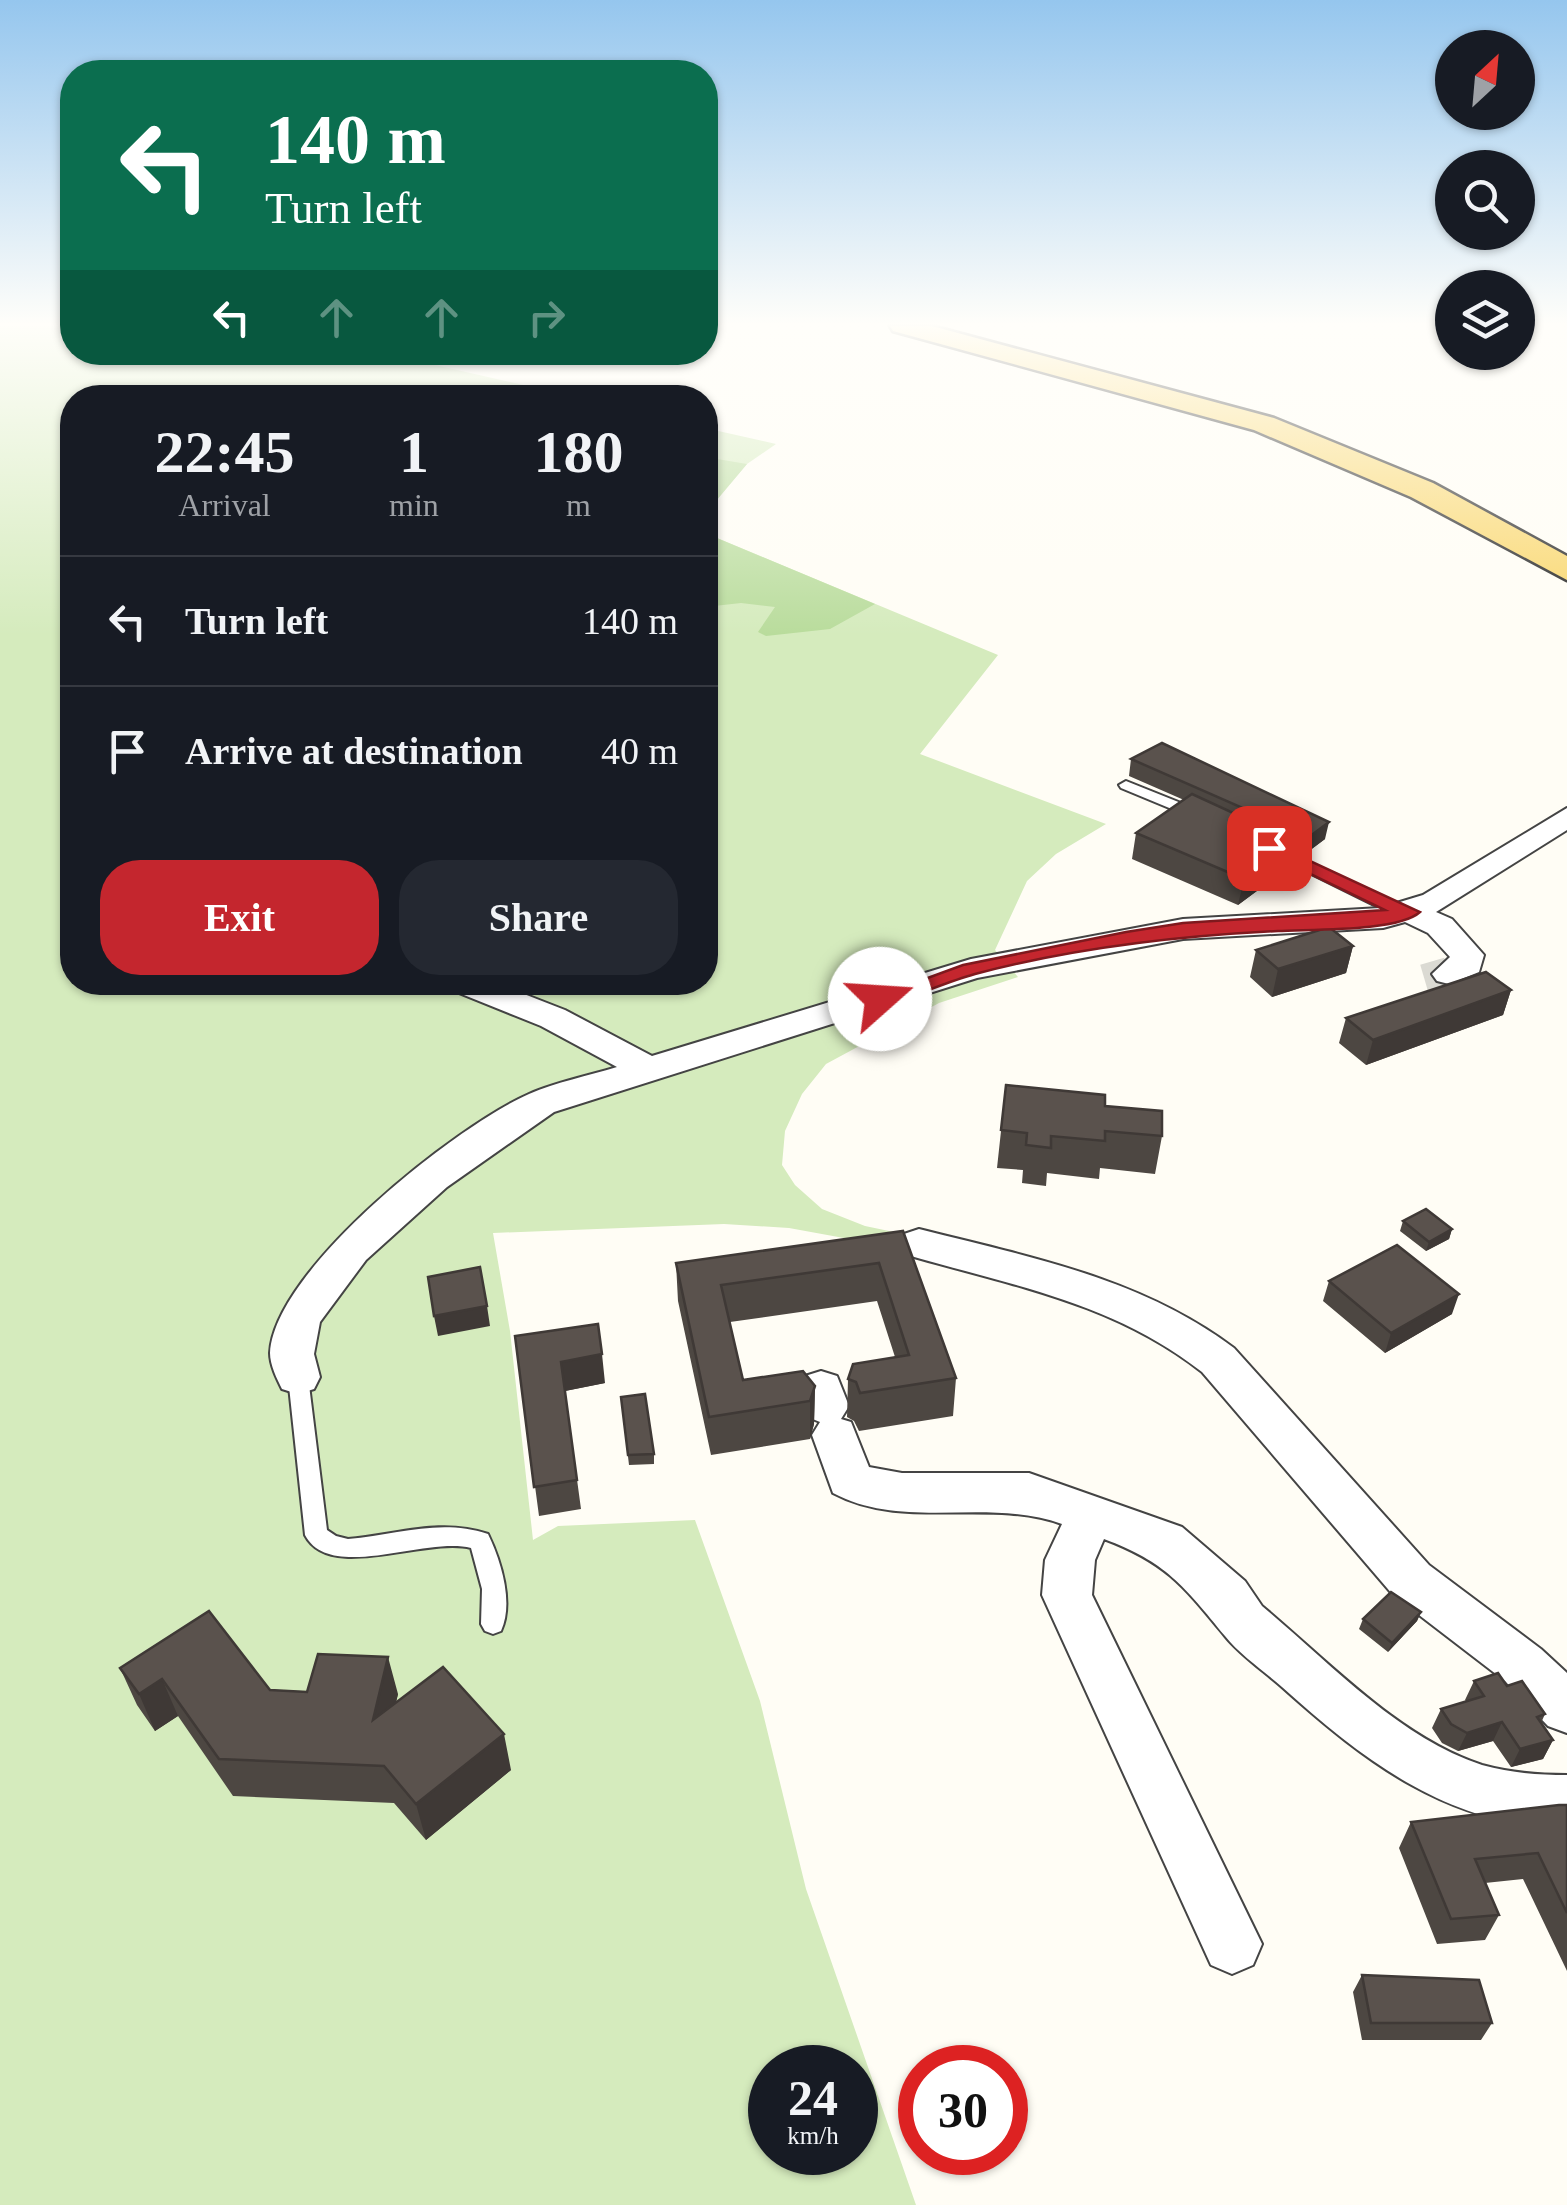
<!DOCTYPE html>
<style>
:root{--surface:#171b24;--page:#242831;--text:#f1f3f6;--muted:#9ea1a6;--line:#363941;--accent:#c4262e}
body{margin:0;font-family:Georgia,serif;background:var(--page);color:var(--text);height:100vh;display:flex;flex-direction:column;font-size:38px;white-space:nowrap}
*{box-sizing:border-box;margin:0}
p{font-size:32px;color:var(--muted)}
.icon{flex:none;width:55px;height:55px;fill:none;stroke:currentColor;stroke-width:2;stroke-linecap:round;stroke-linejoin:round}
.map{position:relative;flex:1;overflow:hidden}
.panel{position:absolute;left:60px;top:385px;width:658px;height:610px;display:flex;flex-direction:column;background:var(--surface);border-radius:40px;box-shadow:0 2px 8px #0004}
.panel>*{flex:none}
.banner{position:absolute;left:60px;top:60px;width:658px;height:305px;border-radius:40px;box-shadow:0 2px 8px #0004;background:#0b6e4f;color:#fff;overflow:hidden}
.needle{width:65px;rotate:26deg}
.tools{position:absolute;left:1435px;top:30px;display:grid;gap:20px}
.tools a{display:grid;place-items:center;width:100px;height:100px;border-radius:50%;background:var(--surface);box-shadow:0 2px 8px #0004;font-size:50px}
.speed{position:absolute;left:748px;top:2045px;display:flex;gap:20px;font-size:50px;font-weight:700;text-align:center}
.speed>*{display:grid;place-content:center;width:130px;height:130px;border-radius:50%;background:var(--surface);box-shadow:0 2px 8px #0004;line-height:1}
.speed small{font-size:25px;font-weight:400}
.speed .limit{border:15px solid #d22;background:#fff;color:#111}
.pin{position:absolute;display:grid;place-items:center;width:85px;height:85px;color:#fff;margin:-42px;border-radius:20px;box-shadow:0 5px 15px #0006}
.me{position:absolute;width:110px;margin:-55px;rotate:71deg;stroke-linejoin:round;filter:drop-shadow(0 0 8px #0008)}
.turn{display:flex;align-items:center;gap:35px;height:210px;padding:0 40px;font-size:45px}
.turn .icon{width:130px;height:130px;stroke-width:2.5}
.turn b{display:block;font-size:70px;line-height:85px}
.lanes{display:flex;align-items:center;height:95px;padding:0 40px;background:#0003;justify-content:center;gap:50px;direction:ltr}
.lanes .off{opacity:.35}
.eta{display:flex;justify-content:space-evenly;align-items:center;height:170px;text-align:center}
.eta b{font-size:60px;font-weight:700;line-height:70px}
.primary-button{display:flex;gap:20px;margin-top:auto;padding:20px 40px}
.primary-button a{flex:1;height:115px;border-radius:40px;background:var(--accent);color:#fff;font-size:40px;font-weight:700;line-height:115px;text-align:center}
.primary-button a+a{background:var(--page);color:var(--text)}
ul{padding:0;list-style:none}
li{display:flex;align-items:center;gap:30px;height:130px;padding:0 40px;border-top:2px solid var(--line)}
li div{flex:1}
li b{display:block;font-size:38px}
li em{font-style:normal}
.map>svg:first-child{display:block}
</style>
<div class="map">
<svg width="1567" height="2205" viewBox="0 0 1567 2205">
<rect width="100%" height="100%" fill="#fffdf5"/>
<path fill="#d5ebbd" fill-rule="evenodd" d="M0,326H72V352L382,353L576,397L72,398V982H705V533L998,655L920,754L1106,824L1056,854L1027,881L995,950L1018,977L939,1003L826,1064L802,1094L785,1131L782,1165L795,1185L822,1209L865,1226L918,1237L915,1251L789,1228L724,1224L493,1233L510,1331L533,1540L558,1526L695,1520L760,1701L806,1889L916,2205H0ZM770,2068H855V2152H770Z
M705,428L776,444L747,464L705,514Z"/>
<path fill="#b9dc9c" d="M705,457L747,464L705,514Z
M705,533L875,604L830,629L766,636L758,632L775,607L741,603L705,607Z"/>
<g fill="none" stroke-linecap="round" stroke-linejoin="round">
<path stroke="#dbdad3" stroke-width="34" stroke-dasharray="34 18" stroke-linecap="butt" d="M1425,981L1449,974"/>
<g stroke="#444" stroke-width="4">
<path id="service" d="M1126,781L1201,811L1203,814L1201,817H1191L1121,788L1119,785Z
M1270,844L1382,898L1414,909L1417,912L1409,917L1372,904L1265,851L1263,848Z
M298,1369L305,1371L308,1377L327,1530L336,1536L348,1539C397,1535 440,1518 488,1534C501,1561 514,1603 501,1631L493,1634L485,1631L481,1624L482,1589L471,1548C426,1536 330,1583 305,1535L288,1377L291,1371Z"/>
</g>
<g stroke="#444" stroke-width="4">
<path id="minor" d="M1567,808V830L1436,912L1452,919L1484,955L1479,972L1449,984L1437,981L1432,974L1450,957L1428,933L1405,922L1383,928L1183,939L977,978L554,1112L447,1187L366,1260L320,1322L314,1354L320,1377L314,1389L298,1394L282,1389C277,1379 270,1365 270,1353C274,1270 456,1126 529,1094C556,1082 588,1076 617,1067L541,1026L449,989L444,982H493L565,1010L652,1056L971,959L1183,919L1380,908L1423,895Z
M919,1229C1030,1257 1141,1278 1234,1348L1429,1565L1541,1649L1567,1673V1733L1548,1726L1505,1681L1393,1595L1202,1372C1113,1302 1010,1285 904,1254L898,1244L904,1234Z
M821,1371L837,1376L849,1406L841,1419L851,1422L869,1467L902,1473H1029L1182,1527L1245,1581L1262,1606C1328,1661 1399,1738 1482,1765C1511,1773 1538,1775 1567,1775V1829C1448,1825 1368,1764 1282,1687C1264,1671 1240,1655 1225,1636C1184,1586 1166,1562 1104,1539L1095,1560L1092,1595L1262,1944L1253,1965L1232,1974L1211,1965L1042,1595L1045,1560L1062,1524C987,1497 904,1531 833,1493L812,1435L820,1422L810,1418L799,1388L805,1376Z"/>
</g>
<g stroke="#222" stroke-width="5">
<path id="primary" d="M890,326H932L1274,418L1433,483L1567,556V580L1411,497L1254,430L893,331Z"/>
</g>
<use href="#service" fill="#fff" fill-rule="evenodd"/>
<use href="#minor" fill="#fff" fill-rule="evenodd"/>
<use href="#primary" fill="#f9d66b" fill-rule="evenodd"/>
</g>
<path fill="#4d4742" d="M1131,759L1325,839L1305,854L1293,849L1289,867L1238,905L1132,859L1136,833L1184,800L1129,776Z
M1353,946L1346,973L1272,997L1250,977L1256,950Z
M1511,990L1503,1015L1366,1065L1339,1043L1346,1018Z
M1006,1085L1105,1106L1162,1136L1155,1174L1100,1168L1099,1179L1047,1173L1046,1186L1022,1183L1023,1170L997,1168Z
M1403,1221L1452,1229L1449,1239L1426,1251L1400,1231Z
M903,1231L956,1378L953,1416L859,1431L854,1421L847,1417L848,1379L895,1357L877,1301L730,1322L743,1380L815,1386L814,1424L810,1439L711,1455L678,1301L676,1263Z
M1329,1281L1452,1314L1385,1353L1323,1301Z
M515,1336L605,1383L565,1391L581,1509L539,1516Z
M621,1397L654,1454V1464L629,1465Z
M1421,1612L1417,1621L1388,1652L1359,1629L1363,1619Z
M120,1668L270,1690L398,1694L396,1702L511,1770L426,1840L394,1803L233,1796L178,1716L155,1731L137,1705Z
M1474,1681L1507,1686L1545,1714L1541,1723L1553,1740L1543,1759L1511,1767L1493,1741L1458,1751L1442,1743L1432,1728L1441,1709L1466,1701L1465,1700Z
M1567,1805V1971L1523,1879L1485,1883L1499,1915L1485,1940L1437,1944L1399,1848L1411,1822Z
M1362,1975L1492,2023L1481,2040H1362L1353,1992Z"/>
<path fill="#3f3936" d="M1329,822L1325,839L1305,854L1309,837Z
M1294,841L1289,867L1238,905L1244,879Z
M1353,946L1346,973L1272,997L1278,969Z
M1511,990L1503,1015L1366,1065L1373,1040Z
M1452,1229L1449,1239L1426,1251L1429,1242Z
M1459,1294L1452,1314L1385,1353L1391,1333Z
M487,1306L490,1326L438,1336L434,1316Z
M602,1354L605,1383L565,1391L561,1362Z
M815,1386L814,1424L810,1439V1401Z
M1421,1612L1417,1621L1388,1652L1392,1643Z
M388,1657L398,1694L383,1757L373,1720Z
M162,1679L178,1716L155,1731L139,1694Z
M1502,1722L1493,1741L1458,1751L1467,1733Z
M504,1734L511,1770L426,1840L416,1804Z
M1553,1740L1543,1759L1511,1767L1520,1749Z"/>
<path fill="#5a524d" stroke="#3f3936" stroke-width="2.5" d="M1162,743L1329,822L1309,837L1131,759Z
M1192,794L1294,841L1244,879L1136,833Z
M1329,927L1353,946L1278,969L1256,950Z
M1486,972L1511,990L1373,1040L1346,1018Z
M1006,1085L1105,1095V1106L1162,1111V1136L1105,1131V1141L1051,1136V1148L1026,1145L1027,1133L1001,1130Z
M1426,1209L1452,1229L1429,1242L1403,1221Z
M903,1231L956,1378L860,1393L856,1382L848,1379L853,1364L909,1355L879,1263L721,1285L743,1380L803,1371L815,1386L810,1401L709,1417L676,1263Z
M1397,1245L1459,1294L1391,1333L1329,1281Z
M480,1267L487,1306L434,1316L428,1277Z
M598,1324L602,1354L561,1362L577,1480L534,1487L515,1336Z
M645,1394L654,1454L628,1455L621,1397Z
M1391,1592L1421,1612L1392,1643L1363,1619Z
M209,1611L270,1690L307,1692L318,1654L388,1657L373,1720L443,1667L504,1734L416,1804L384,1766L219,1759L162,1679L139,1694L120,1668Z
M1498,1673L1507,1686L1522,1681L1545,1714L1537,1717L1553,1740L1520,1749L1502,1722L1467,1733L1451,1724L1441,1709L1484,1696L1474,1681Z
M1559,1805H1567V1913L1538,1853L1475,1859L1499,1915L1451,1919L1411,1822Z
M1362,1975L1479,1980L1492,2023H1371Z"/>
<linearGradient id="sky" x2="0" y2="1"><stop stop-color="#95c6ee"/><stop offset="0.51" stop-color="#fffefa"/><stop offset="1" stop-color="#fffefa" stop-opacity="0"/></linearGradient>
<rect width="1567" height="635" fill="url(#sky)"/>
<path fill="#c4262e" stroke="#7f191e" stroke-width="2.5" d="M1269,842L1420,912C1398,932 1309,929 1278,931C1176,936 1073,948 975,974C943,983 912,998 880,1006L870,999L963,965L1126,932L1183,923L1385,910L1263,851V844Z"/>
</svg>
<div class="tools">
<a><svg class="needle" viewBox="-14 -14 28 28"><path d="M0-13l5 13h-10z" fill="#e53935"/><path d="M0 13l5-13h-10z" fill="#9ea1a6"/></svg></a>
<a><svg class="icon" aria-label="search" viewBox="0 0 24 24"><circle cx="10" cy="10" r="6"/><path d="M15 15l6 6"/></svg></a>
<a><svg class="icon" aria-label="layers" viewBox="0 0 24 24"><path d="M12 4l9 5-9 5-9-5zM3 14l9 5 9-5"/></svg></a>
</div>
<div class="speed"><div>24<small>km/h</small></div><div class="limit">30</div></div>
<div class="pin" style="left:1269px;top:848px;background:#d93025"><svg class="icon" aria-label="arrive" viewBox="0 0 24 24"><path d="M6 21V4h12l-3 4 3 4H6"/></svg></div>
<svg class="me" style="left:880px;top:999px" viewBox="-20 -20 40 40"><circle r="19" fill="#fff"/><path d="M0-13L10 11 0 6-10 11z" fill="#c4262e"/></svg>
<div class="banner">
<div class="turn"><svg class="icon" aria-label="left" viewBox="0 0 24 24"><path d="M17 20v-9H6M10 6l-5 5 5 5"/></svg><div><b>140 m</b>Turn left</div></div>
<div class="lanes"><svg class="icon" aria-label="left" viewBox="0 0 24 24"><path d="M17 20v-9H6M10 6l-5 5 5 5"/></svg><svg class="icon off" aria-label="ahead" viewBox="0 0 24 24"><path d="M12 20V5M6 11l6-6 6 6"/></svg><svg class="icon off" aria-label="ahead" viewBox="0 0 24 24"><path d="M12 20V5M6 11l6-6 6 6"/></svg><svg class="icon off" aria-label="right" viewBox="0 0 24 24"><path d="M7 20v-9h11M14 6l5 5-5 5"/></svg></div>
</div>
<section class="panel">
<div class="eta">
<div><b>22:45</b><p>Arrival</p></div>
<div><b>1</b><p>min</p></div>
<div><b>180</b><p>m</p></div>
</div>
<ul>
<li><svg class="icon" aria-label="left" viewBox="0 0 24 24"><path d="M17 20v-9H6M10 6l-5 5 5 5"/></svg><div><b>Turn left</b></div><em>140 m</em></li>
<li><svg class="icon" aria-label="arrive" viewBox="0 0 24 24"><path d="M6 21V4h12l-3 4 3 4H6"/></svg><div><b>Arrive at destination</b></div><em>40 m</em></li>
</ul>
<div class="primary-button"><a>Exit</a><a>Share</a></div>
</section>
</div>
